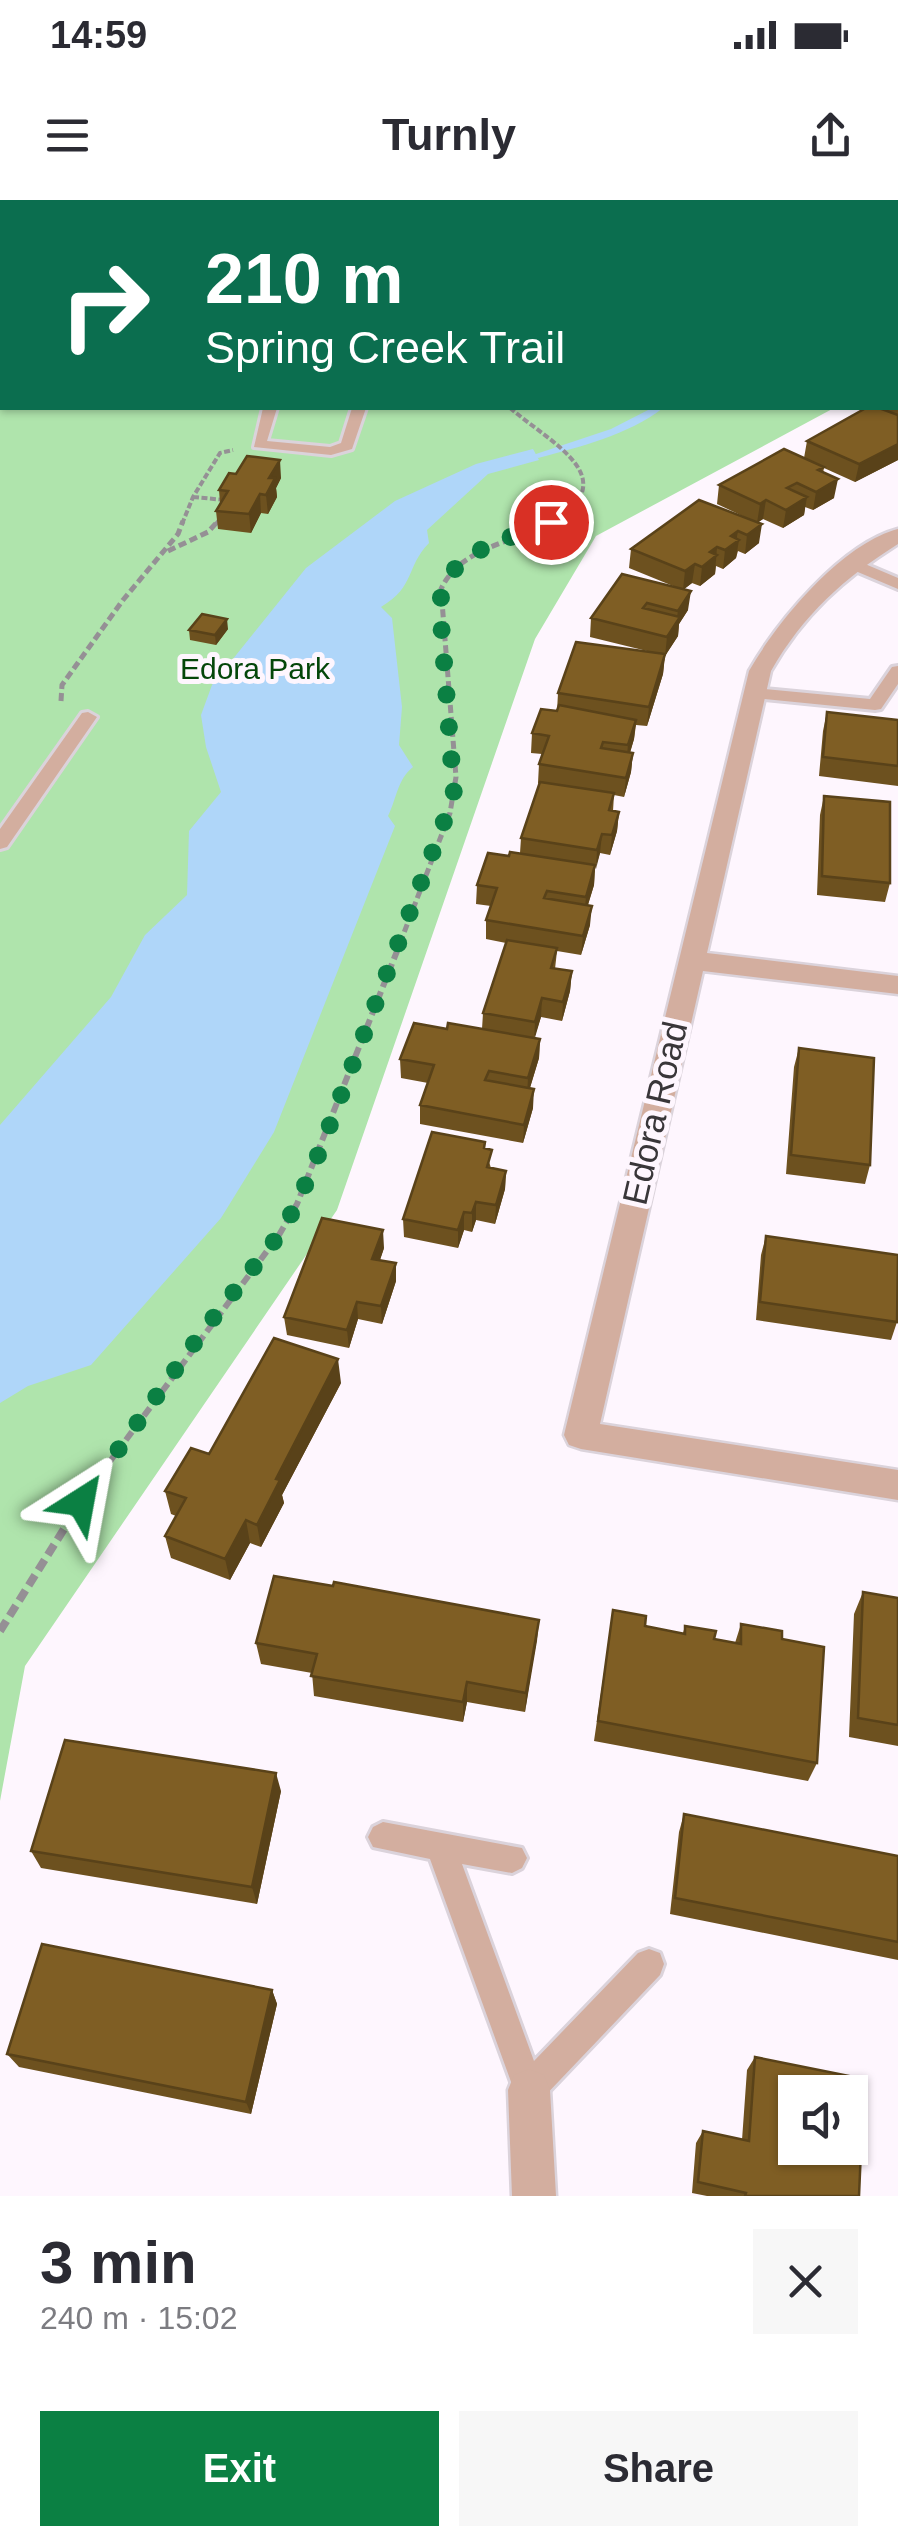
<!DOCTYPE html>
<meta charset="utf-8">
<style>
:root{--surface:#fff;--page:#f7f7f7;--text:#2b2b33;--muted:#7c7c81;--accent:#0b8043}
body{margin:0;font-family:Helvetica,sans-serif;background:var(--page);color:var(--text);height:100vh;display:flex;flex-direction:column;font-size:38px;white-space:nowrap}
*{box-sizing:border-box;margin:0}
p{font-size:32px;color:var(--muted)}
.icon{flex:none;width:55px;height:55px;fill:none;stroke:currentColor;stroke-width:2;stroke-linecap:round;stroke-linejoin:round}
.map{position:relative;height:1996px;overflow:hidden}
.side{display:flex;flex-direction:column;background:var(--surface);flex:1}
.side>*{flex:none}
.hud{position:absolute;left:0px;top:0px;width:900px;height:210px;box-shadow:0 2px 8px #0004;background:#0b6e4f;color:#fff;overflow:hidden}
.buttons{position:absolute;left:778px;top:1875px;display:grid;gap:20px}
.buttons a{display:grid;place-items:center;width:90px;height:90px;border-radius:0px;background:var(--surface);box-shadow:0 2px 8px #0004;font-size:50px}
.pin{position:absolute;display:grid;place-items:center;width:85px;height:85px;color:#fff;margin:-42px;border:5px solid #fff;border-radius:50%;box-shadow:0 2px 10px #0007}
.me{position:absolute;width:110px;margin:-55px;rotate:34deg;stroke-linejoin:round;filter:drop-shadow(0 0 8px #0008)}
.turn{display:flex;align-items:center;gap:35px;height:210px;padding:0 40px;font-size:45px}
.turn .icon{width:130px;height:130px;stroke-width:2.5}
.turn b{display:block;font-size:70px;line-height:85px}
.round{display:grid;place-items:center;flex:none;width:105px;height:105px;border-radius:0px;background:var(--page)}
.overview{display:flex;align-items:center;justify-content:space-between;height:170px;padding:0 40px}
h1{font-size:60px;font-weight:700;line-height:75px}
.cta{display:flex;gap:20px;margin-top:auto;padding:20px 40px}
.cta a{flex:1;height:115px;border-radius:0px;background:var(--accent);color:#fff;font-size:40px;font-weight:700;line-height:115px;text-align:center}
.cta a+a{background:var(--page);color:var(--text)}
.status{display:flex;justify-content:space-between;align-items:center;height:70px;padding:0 50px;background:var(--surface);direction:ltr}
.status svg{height:28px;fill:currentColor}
header{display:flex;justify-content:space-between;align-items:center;height:130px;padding:0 40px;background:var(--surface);font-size:45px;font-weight:700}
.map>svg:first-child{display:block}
</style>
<div class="status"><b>14:59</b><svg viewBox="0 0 49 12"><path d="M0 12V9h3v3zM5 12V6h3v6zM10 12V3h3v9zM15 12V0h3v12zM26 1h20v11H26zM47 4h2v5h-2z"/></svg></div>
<header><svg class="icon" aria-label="menu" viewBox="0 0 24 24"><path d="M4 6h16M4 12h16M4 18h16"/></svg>Turnly<svg class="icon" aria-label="share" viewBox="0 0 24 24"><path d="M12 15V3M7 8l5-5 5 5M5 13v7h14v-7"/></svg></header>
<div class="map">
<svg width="898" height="1996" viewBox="0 0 898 1996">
<rect width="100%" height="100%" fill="#fef6fe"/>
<path fill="#afe4ac" d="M0,0H898V173V2H2V208H834L596,336L535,439L337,1010L25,1466L0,1601Z"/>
<path fill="#afd6f9" d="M533,249L539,260L488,274L427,330L429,343C405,368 416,386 381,407L392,418L402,507L399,545L413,567C397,580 397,598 388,616L395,626L274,932L221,1018L91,1165L28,1186L0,1203V925L111,797L145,735L187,695L189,631L221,592L206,547L201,515L212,485L306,368L395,301L476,264Z"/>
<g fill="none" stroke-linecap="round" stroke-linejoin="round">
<path fill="#afd6f9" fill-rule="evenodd" d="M634,0H642V2H634Z
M652,208H663C628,235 580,247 538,258L533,255L611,229Z"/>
<g stroke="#dbd3db" stroke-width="6">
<path id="lane" d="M0,70H2V78H0Z
M263,208H277L267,241L330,247L341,243L352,208H366L352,249L331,255L254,247Z
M846,361H858L898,378V389L846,367Z
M898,466V484L881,509L875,510L754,498L745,493L754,488L870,499L892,467Z
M88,512L97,517L7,647L0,649V629L82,513Z
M383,1622L522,1648L527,1658L522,1668L512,1673L462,1664L534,1861L638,1753L649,1749L660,1753L664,1764L660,1775L540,1901L529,1906L518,1901L430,1659L373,1647L368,1637L373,1627Z"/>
</g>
<g stroke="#dbd3db" stroke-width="5">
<path id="street" d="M898,329V344C844,378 803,415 771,471L707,753L898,776V794L703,771L600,1224L898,1270V1300L581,1249L569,1245L564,1235L749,471C777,422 841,344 898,329Z
M529,1869L544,1875L550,1890L556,1996H512L508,1890L514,1875Z"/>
</g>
<path stroke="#959095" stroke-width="4" stroke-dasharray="6 2.5" stroke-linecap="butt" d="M510,208C552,244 627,279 550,324
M193,297L225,300
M182,324L193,297L220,253L233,250
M216,324L220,319"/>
<path stroke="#959095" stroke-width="5" stroke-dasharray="8 4" stroke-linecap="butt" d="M168,351L208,332L218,321
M61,501L62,485L123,400L178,334L183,321
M400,743L450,613L456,577L441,389C461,346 515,343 554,321"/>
<path stroke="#959095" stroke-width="6" stroke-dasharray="10 5" stroke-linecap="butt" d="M90,1288L279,1035L297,1004L401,741"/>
<path stroke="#959095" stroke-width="8" stroke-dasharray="12 6" stroke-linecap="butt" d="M0,1431L91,1286"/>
<use href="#lane" fill="#d3ae9f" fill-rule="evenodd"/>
<use href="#street" fill="#d3ae9f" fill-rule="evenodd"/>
</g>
<path fill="#6d511f" d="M898,176V260L855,282L824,268L823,273L834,298L813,310L805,307L804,315L783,328L763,319L757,323L759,343L745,354L738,351L736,358L723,369L716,366L715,374L700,386L692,383L684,389L688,410L679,424L678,436L665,456L663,474L647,526L636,525L634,539L630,553H633L631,572L624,597L614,595L613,611L619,612L617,631L610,655L600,653L595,669L594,685L588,705L590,725L581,755L557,751L555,769L572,771L570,791L562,821L541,817L534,838L540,839L539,858L530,888L533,908L523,943L420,924V905L428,883L401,878L400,859L447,829H482L483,813L506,743L486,739V720L491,706L476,704L477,685L509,656L520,653L521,638L539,584L538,583L539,564L542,554L531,553L532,533L557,511L558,493L651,452L590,437L591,418L678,388L629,368L631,349L751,320L717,304L719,285L804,258L807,241L866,208H898Z
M281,278L276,288L277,297L268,314L261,313L251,333L218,329L216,311L220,303L219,290Z
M228,429L216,445L190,440L189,430Z
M827,512L898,520V586L819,576L823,531Z
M824,596L890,683L885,702L817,695L820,615Z
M799,848L870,965L865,984L786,974L794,867Z
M485,949L491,968L506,971L505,989L495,1024L476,1020L472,1032L464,1030L458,1048L404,1037L403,1019Z
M766,1036L897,1122L891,1140L756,1120L761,1055Z
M384,1048L380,1060L396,1063V1081L382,1124L358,1119L349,1148L287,1135L284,1117Z
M341,1183L282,1295L284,1303L261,1347L250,1343L230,1380L171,1358L165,1336L176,1316L171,1314L165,1291L209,1254Z
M863,1392L898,1398V1546L849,1537L854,1414Z
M539,1420L525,1512L467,1502L463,1522L314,1496L312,1473L261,1464L256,1443Z
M741,1424L782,1439L817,1563L808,1581L594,1541L610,1431L645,1426L683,1433L685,1426L714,1439L735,1443Z
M281,1591L257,1704L41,1668L31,1651Z
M684,1614L898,1656V1760L670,1714L679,1632Z
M272,1790L277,1804L251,1914L19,1867L7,1854Z
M755,1857L859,1996H707L692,1993L696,1943L703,1931L742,1940L747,1870Z"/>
<path fill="#594219" d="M898,244V260L855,282L859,264Z
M280,260L281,278L276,288L277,297L268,314L266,295L269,278Z
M838,279L834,298L813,310L816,292Z
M260,294L261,313L251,333L249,314Z
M807,297L804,315L783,328L786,310Z
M766,300L763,319L757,323L760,304Z
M762,324L759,343L745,354L747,335Z
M738,331L736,342L739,340L736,358L723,369L725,350L731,336Z
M717,347L715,374L700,386L702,367L710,352Z
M695,364L692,383L683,390L685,371Z
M691,391L688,410L679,424L678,436L665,456L667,437L676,423L678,411Z
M227,419L228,429L216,445L215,435Z
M665,454L663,474L647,526L649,507Z
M636,520L634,539L626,565L628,545Z
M633,553L631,572L624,597L626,578Z
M619,612L617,631L610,655L612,635Z
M602,634L600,653L596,669L597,650Z
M595,665L594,685L584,717L586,697Z
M592,706L590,725L581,755L583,736Z
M572,771L570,791L562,821L563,802Z
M542,798L541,817L534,841L535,822Z
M540,839L539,858L527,897L528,878Z
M534,889L533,908L523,943L524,925Z
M506,971L505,989L495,1024L496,1005Z
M476,1002V1020L472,1032V1013Z
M464,1012V1030L458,1048V1030Z
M383,1030L384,1048L374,1077L372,1059Z
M396,1063V1081L382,1124L381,1106Z
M357,1102L358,1119L349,1148L347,1130Z
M338,1159L341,1183L282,1295L284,1303L261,1347L257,1325L276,1279Z
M246,1320L250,1343L230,1380L225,1359Z
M539,1420L537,1441L525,1512L526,1493Z
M467,1482V1502L463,1522V1502Z
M276,1573L281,1591L257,1704L252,1687Z
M272,1790L277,1804L251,1914L246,1902Z"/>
<path fill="#7f5e24" stroke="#594219" stroke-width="2.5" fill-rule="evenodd" d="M866,208H879L898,215V244L859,264L807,241Z
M784,249L824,267L818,270L838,279L816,292L797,283L787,288L807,297L786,310L766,300L760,304L719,285Z
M247,256L280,260L269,278H275L266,295L260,294L249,314L216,311L228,291L219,290L229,273L236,274Z
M699,300L762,324L747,335L738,331L731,336L739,340L725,350L717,347L710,352L717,355L702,367L695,364L685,371L631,349Z
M622,374L691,391L678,411L647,403L643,408L680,417L667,437L591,418Z
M202,414L227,419L215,435L189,430Z
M576,442L665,454L649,507L558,493Z
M559,505L636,520L628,545L603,542L601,548L633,553L626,578L539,564L549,536L532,533L541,509L557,511Z
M827,512L898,520V566L823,557Z
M540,582L614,593L609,610L619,612L612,635L602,634L597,650L521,638Z
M824,596L890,602V683L822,676Z
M510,652L595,665L586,697L547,691L544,698L592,706L583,736L486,720L497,688L477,685L488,653L509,656Z
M507,740L557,748L551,768L572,771L563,802L542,798L535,822L483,813Z
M414,823L447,829L448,823L540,839L528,878L489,871L485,880L534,889L524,925L420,905L434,865L400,859Z
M799,848L874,858L870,965L791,955Z
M432,932L485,942L484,948L492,950L487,967L506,971L496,1005L476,1002L472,1013L464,1012L458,1030L403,1019Z
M322,1018L383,1030L372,1059L396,1063L381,1106L357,1102L347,1130L284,1117Z
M766,1036L898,1055L897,1122L760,1102Z
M274,1138L338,1159L276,1279L280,1280L257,1325L246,1320L225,1359L165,1336L186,1298L165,1291L191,1248L209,1254Z
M274,1376L333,1386L334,1382L539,1420L526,1493L467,1482L463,1502L311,1476L317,1454L256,1443Z
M863,1392L898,1398V1525L858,1518Z
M613,1410L646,1416L645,1426L685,1434V1426L716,1431L714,1439L741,1444V1424L782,1431V1439L824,1447L817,1563L598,1521Z
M65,1540L276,1573L252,1687L31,1651Z
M684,1614L898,1656V1742L675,1698Z
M42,1744L272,1790L246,1902L7,1854Z
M755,1857L864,1879L859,1996H745L746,1993L698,1982L703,1931L749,1941ZM795,1892H850V1948H795Z"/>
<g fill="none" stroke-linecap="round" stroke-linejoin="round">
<path stroke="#0b8043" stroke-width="18" stroke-dasharray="0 32.4" d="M81,1302L203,1131L279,1035L297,1004L322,946L454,595L440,408C441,351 506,341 551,322"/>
</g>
<g text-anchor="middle" stroke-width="10" stroke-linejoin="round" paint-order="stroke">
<g font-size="30" fill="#044609" stroke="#fef6fe">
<text x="255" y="479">Edora Park</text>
</g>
<g font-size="35" fill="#393639" stroke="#fef6fe">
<text transform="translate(655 913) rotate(-77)" y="12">Edora Road</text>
</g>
</g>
</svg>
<div class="buttons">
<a><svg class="icon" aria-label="sound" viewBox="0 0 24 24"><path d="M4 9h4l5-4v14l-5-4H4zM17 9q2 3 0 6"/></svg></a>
</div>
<div class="pin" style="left:551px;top:322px;background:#d93025"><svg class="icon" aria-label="arrive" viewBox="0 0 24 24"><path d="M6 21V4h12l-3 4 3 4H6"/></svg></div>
<svg class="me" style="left:81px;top:1302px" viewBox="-20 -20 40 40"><path d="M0-17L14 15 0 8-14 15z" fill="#0b8043" stroke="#fff" stroke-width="4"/></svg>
<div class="hud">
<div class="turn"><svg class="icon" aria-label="right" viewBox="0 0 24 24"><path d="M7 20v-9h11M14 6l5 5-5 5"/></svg><div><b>210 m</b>Spring Creek Trail</div></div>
</div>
</div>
<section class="side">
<div class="overview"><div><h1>3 min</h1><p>240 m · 15:02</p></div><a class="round"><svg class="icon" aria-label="close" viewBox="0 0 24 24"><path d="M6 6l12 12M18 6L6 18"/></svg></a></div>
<div class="cta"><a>Exit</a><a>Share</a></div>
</section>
